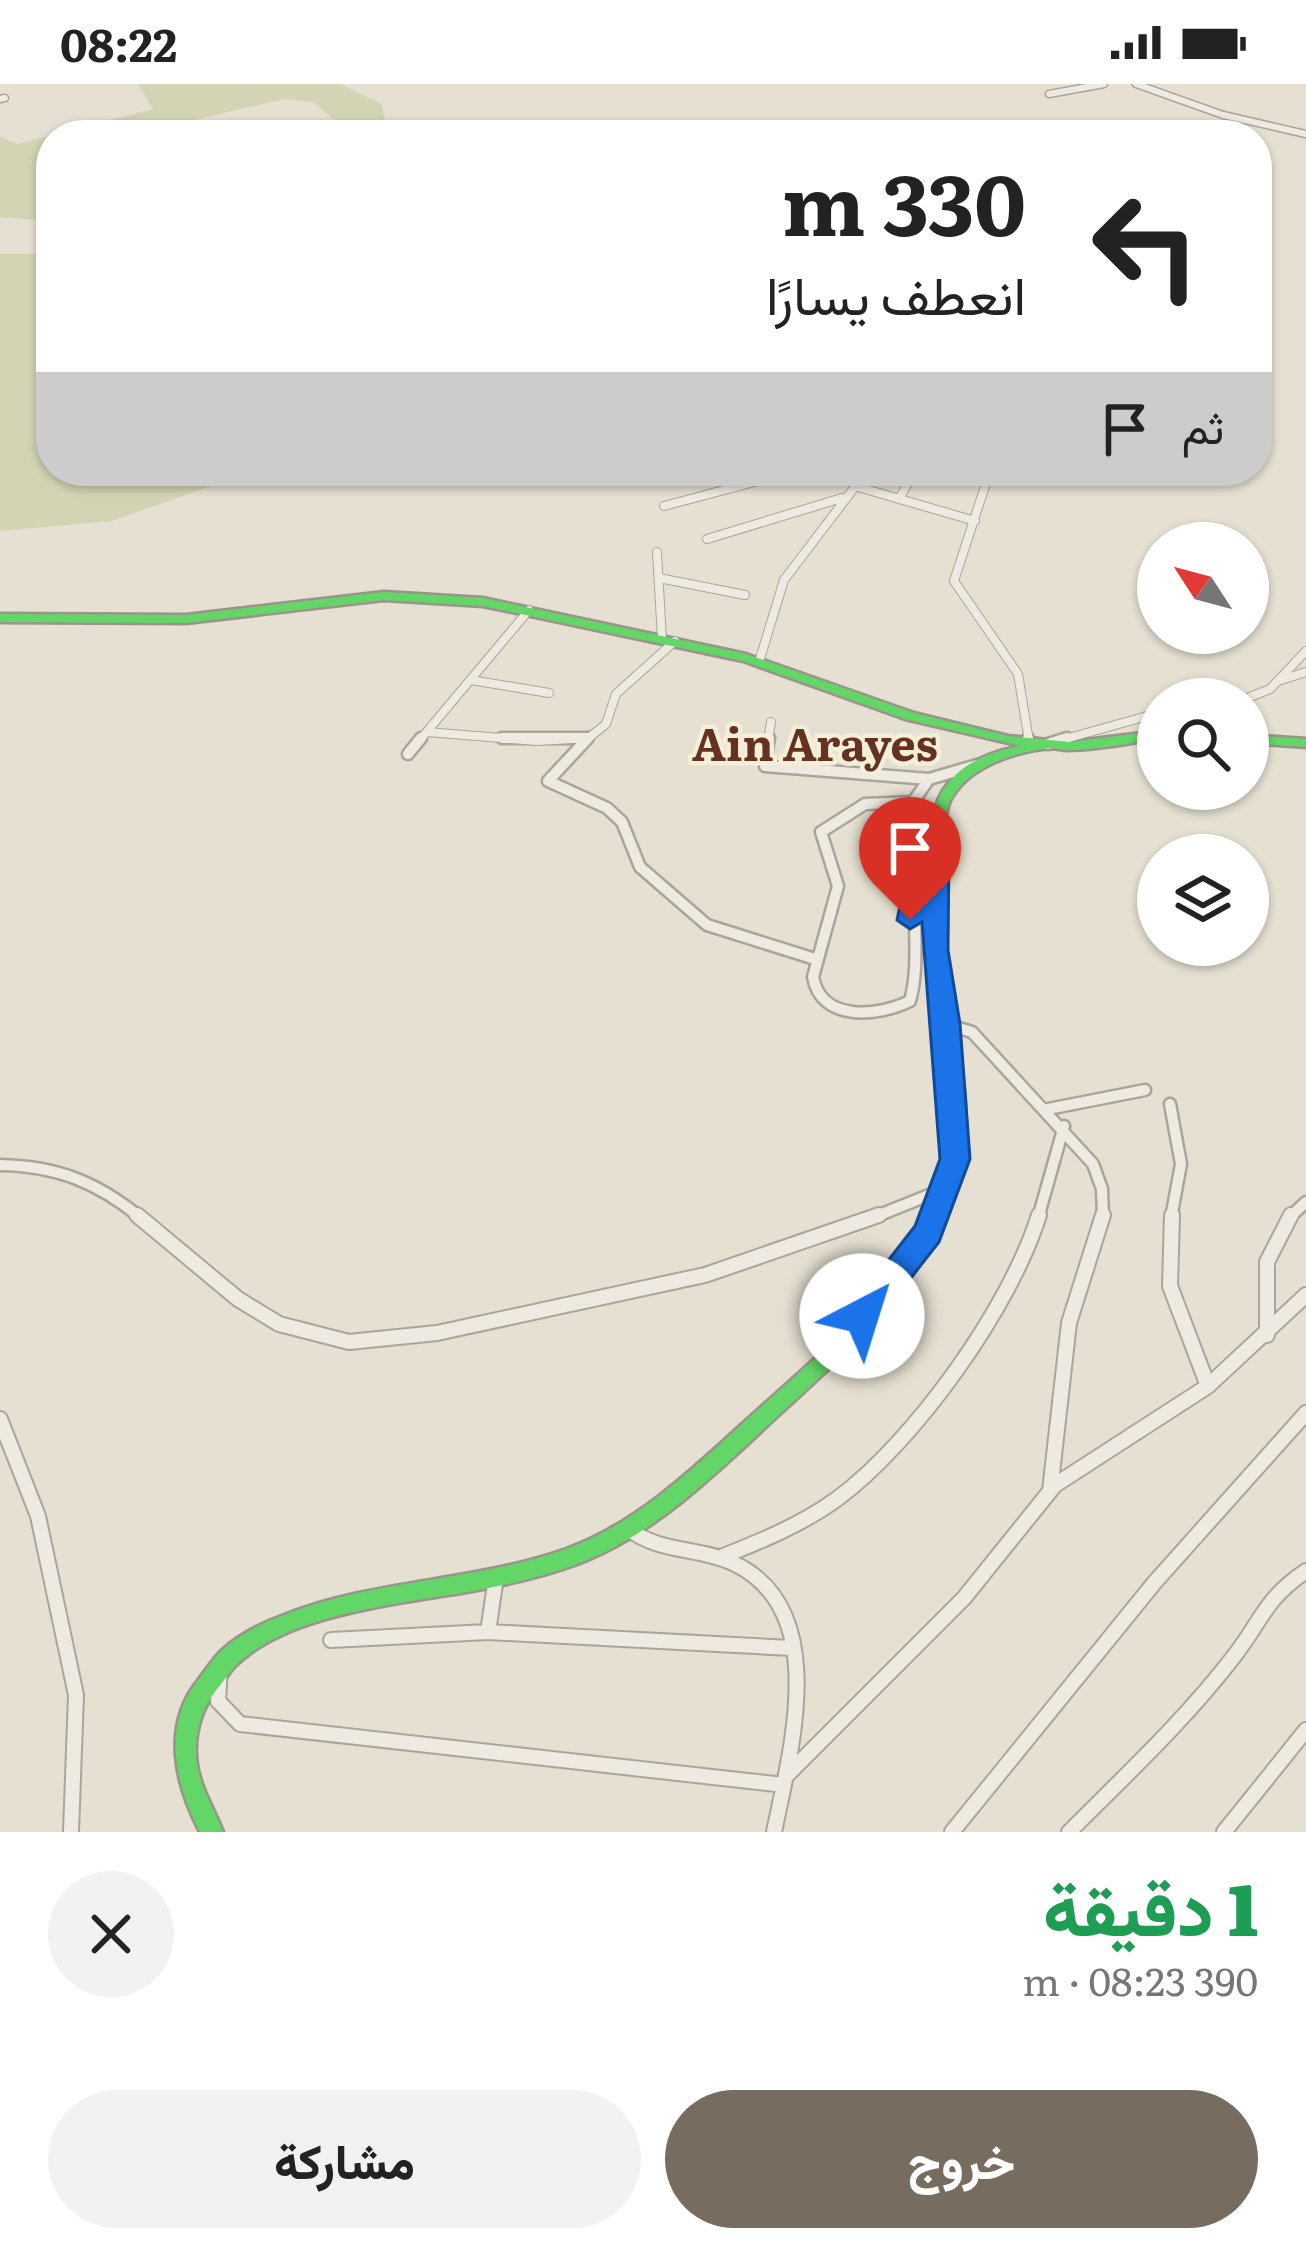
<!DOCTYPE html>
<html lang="ar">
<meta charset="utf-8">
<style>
:root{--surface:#fff;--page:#f2f2f2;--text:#222;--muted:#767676;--accent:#766c5f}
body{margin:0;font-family:Literata,Vazirmatn,serif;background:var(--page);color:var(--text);direction:rtl;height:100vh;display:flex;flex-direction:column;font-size:45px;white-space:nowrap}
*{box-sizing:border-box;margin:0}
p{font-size:39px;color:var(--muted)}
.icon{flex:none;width:66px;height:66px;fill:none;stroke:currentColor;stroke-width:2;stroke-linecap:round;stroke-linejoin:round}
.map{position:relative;height:1748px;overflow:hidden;direction:ltr}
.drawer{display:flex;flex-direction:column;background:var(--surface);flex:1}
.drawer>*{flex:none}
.guide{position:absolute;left:36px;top:36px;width:1236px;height:366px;border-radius:48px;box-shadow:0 3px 9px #0004;direction:rtl;background:#fff;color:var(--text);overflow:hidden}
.needle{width:78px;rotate:306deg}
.fabs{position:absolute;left:1137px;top:438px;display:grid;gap:24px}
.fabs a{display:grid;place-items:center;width:132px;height:132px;border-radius:50%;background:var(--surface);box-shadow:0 3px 9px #0004;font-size:60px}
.pin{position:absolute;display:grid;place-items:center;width:102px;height:102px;color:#fff;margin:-123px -51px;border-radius:50% 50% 50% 0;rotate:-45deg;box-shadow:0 0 12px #0007}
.pin .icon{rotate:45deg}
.me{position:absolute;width:132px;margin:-66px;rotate:40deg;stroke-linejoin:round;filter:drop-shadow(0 0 9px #0008)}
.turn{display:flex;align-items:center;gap:42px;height:252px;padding:0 48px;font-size:54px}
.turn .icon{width:156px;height:156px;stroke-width:2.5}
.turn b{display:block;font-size:84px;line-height:102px}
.then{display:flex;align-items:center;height:114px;padding:0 48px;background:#0003;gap:24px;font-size:45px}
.round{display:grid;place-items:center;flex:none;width:126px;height:126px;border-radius:63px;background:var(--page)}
.headline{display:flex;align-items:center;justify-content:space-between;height:204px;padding:0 48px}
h1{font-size:72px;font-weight:800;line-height:90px;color:#1e9e55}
.button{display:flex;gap:24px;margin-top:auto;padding:24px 48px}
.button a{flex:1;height:138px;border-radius:72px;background:var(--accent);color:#fff;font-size:48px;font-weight:800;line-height:138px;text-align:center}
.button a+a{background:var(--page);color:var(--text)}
.status{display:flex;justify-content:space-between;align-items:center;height:84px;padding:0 60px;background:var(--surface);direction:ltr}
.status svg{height:33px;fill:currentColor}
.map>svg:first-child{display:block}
</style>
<div class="status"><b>08:22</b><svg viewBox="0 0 49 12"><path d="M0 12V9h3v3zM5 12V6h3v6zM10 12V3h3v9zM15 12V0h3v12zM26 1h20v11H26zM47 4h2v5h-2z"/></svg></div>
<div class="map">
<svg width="1306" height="1748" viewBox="0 0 1306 1748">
<rect width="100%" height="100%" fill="#e5e0d1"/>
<path fill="#d3d4b4" d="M138,0H340L382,20L387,51H352L313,18L285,15L162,43L148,51H51V137L0,133V53L17,60L153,25Z
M0,170H51V387H253L112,437L0,447Z"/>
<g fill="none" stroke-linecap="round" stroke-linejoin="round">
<g stroke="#aba599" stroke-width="9">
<path id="street-far3" d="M1136,0L1223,31L1306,50
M1049,10L1104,0
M0,15L5,14"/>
</g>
<g stroke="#aba599" stroke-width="10">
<path id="street-far2" d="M956,387L988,393L954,497L1018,590L1029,657
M647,394L672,387
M855,402L975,437
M899,415L915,387
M664,422L795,387
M707,455L842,414
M657,468L662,555
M659,494L745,511
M759,578L784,496L867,387
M471,596L549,609
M1281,596L1306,588
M1245,615L1270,605L1306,567
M427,648L537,657L589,654
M419,657L529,526
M585,657L606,640L616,610L675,557
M768,657L771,638
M1058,657L1158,629"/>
</g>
<g stroke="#aba599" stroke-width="15">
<path id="street-far1" d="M502,654H587
M588,654L548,697L607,724L622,738L640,783L707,841L815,875
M769,654L765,682L929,695L977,681
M1028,654L1029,660
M1048,660L1067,654
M408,670L421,654
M929,695L913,718L865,720L821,748L838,802L813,893C821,938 877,933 910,917C925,862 900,811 937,762
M946,940L972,948L1093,1080L1102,1105L1103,1134
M1170,1020L1181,1080L1171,1134
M1048,1025L1145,1006
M0,1081C57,1082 97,1098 141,1134
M872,1134L949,1103
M1038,1134L1064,1042
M1289,1134L1306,1118"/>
</g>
<g stroke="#aba599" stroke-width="18">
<path id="street" d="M137,1131L238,1215L279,1240L349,1258L437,1249L705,1191L879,1131
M1172,1131L1170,1202L1208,1302
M1267,1251V1178L1291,1131
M0,1335L38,1432L76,1611L71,1748
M1050,1407L1069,1239L1103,1131
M629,1445C659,1469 699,1463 733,1479C831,1524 791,1665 774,1748
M721,1473C761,1457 801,1441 837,1415C915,1357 1010,1224 1039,1131
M488,1548L496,1493
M331,1556L488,1548L792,1564
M220,1585L218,1617L240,1640L784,1701
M787,1691L964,1514L1055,1401L1208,1302L1306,1211
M952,1748L1155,1498L1306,1329
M1069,1748C1126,1691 1186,1635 1235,1571C1263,1534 1265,1515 1306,1487
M1224,1748L1306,1646"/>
</g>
<g stroke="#9a958a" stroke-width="5">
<path id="fast" d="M384,508L483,514L746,570L914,629L1008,652L1069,658L1158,647V655C1129,659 1098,666 1068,666C1062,666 1056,664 1050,664C1031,666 1007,672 989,681C973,689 958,701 950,717C943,734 944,753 943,771C941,804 939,837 943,870C951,947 980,1026 957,1103C926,1203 840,1274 767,1342C709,1396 646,1457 569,1483C538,1494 505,1501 472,1507C401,1520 287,1529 234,1583C228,1590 223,1598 217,1605C200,1627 193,1652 197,1681C201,1705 214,1725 223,1748H200C175,1700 161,1641 199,1595C206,1586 213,1575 221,1567C238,1551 262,1539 284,1531C375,1495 474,1498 566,1465C633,1441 690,1388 742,1340C816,1273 904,1204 938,1107C965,1031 937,950 928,874C924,841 926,807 929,774C931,746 930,721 949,698C967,676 995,667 1021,662L905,635L743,577L483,522L384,516L186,539L0,538V530L186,531Z
M1248,651L1306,655V663L1248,659Z"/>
</g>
<use href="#street-far3" stroke="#eeeae2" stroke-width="6"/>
<use href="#street-far2" stroke="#eeeae2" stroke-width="8"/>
<use href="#street-far1" stroke="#eeeae2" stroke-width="10"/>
<use href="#street" stroke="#eeeae2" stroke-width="14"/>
<use href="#fast" fill="#63d668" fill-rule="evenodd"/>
</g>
<path fill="#1a73e8" stroke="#114b97" stroke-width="3" d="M937,754L949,763L948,866L960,940L970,1075L939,1158L873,1242H850L845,1232L915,1142L940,1075L922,838L910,845L897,836L909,779Z"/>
<g text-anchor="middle" stroke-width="9" stroke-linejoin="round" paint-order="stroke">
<g font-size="45" font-weight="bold" fill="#653222" stroke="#f5eed8">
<text x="815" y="677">Ain Arayes</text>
</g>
</g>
</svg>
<div class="fabs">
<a><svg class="needle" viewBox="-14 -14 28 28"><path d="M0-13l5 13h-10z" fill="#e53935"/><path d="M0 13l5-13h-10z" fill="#767676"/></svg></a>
<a><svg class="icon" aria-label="search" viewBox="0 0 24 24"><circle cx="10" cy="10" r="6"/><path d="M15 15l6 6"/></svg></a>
<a><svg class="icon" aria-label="layers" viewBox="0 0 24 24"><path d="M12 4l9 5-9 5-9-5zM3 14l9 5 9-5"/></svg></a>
</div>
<div class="pin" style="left:910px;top:836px;background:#d93025"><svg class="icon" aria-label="arrive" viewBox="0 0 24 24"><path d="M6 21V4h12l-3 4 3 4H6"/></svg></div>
<svg class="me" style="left:862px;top:1232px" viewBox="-20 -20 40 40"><circle r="19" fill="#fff"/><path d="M0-13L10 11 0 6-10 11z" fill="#1a73e8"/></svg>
<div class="guide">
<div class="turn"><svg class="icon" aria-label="left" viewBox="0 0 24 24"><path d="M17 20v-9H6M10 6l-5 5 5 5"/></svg><div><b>330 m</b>انعطف يسارًا</div></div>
<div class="then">ثم<svg class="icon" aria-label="arrive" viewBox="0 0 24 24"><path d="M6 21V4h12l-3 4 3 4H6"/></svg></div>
</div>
</div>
<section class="drawer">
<div class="headline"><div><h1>1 دقيقة</h1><p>390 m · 08:23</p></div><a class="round"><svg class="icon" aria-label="close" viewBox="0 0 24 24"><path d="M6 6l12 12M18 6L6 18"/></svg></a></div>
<div class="button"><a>خروج</a><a>مشاركة</a></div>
</section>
